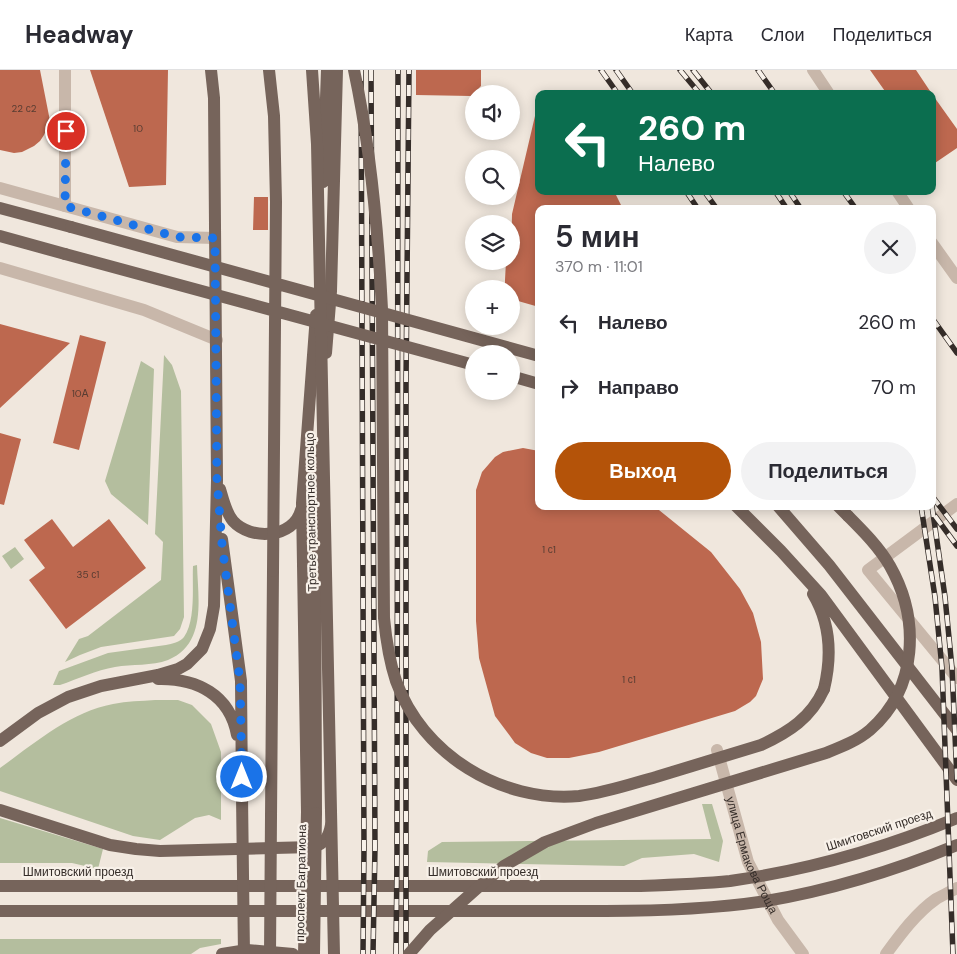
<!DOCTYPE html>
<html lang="ru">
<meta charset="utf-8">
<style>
:root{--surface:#fff;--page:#f2f2f3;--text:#2b2b33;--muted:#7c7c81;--line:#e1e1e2;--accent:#b45309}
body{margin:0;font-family:"DM Sans",sans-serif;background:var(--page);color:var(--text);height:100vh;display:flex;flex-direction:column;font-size:19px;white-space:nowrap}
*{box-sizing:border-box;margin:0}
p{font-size:16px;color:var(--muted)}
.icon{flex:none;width:28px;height:28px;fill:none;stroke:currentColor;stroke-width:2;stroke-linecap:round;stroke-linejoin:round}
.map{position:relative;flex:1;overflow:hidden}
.side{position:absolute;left:535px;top:135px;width:401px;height:305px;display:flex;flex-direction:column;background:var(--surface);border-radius:10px;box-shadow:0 2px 12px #0003}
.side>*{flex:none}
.guide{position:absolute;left:535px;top:20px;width:401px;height:105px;border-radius:10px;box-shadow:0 2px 12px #0003;background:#0b6e4f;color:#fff;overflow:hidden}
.tools{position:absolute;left:465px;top:15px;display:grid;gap:10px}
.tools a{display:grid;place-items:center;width:55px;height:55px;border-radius:50%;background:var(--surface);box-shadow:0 2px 12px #0003;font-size:25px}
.pin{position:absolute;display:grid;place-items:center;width:42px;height:42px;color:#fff;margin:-21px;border:2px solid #fff;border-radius:50%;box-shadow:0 1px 5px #0007}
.me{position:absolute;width:55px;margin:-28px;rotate:0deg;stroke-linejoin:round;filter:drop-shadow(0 0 4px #0008)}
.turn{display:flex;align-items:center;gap:18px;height:105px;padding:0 20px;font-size:22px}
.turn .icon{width:65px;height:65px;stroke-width:2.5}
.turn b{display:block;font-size:35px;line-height:42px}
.round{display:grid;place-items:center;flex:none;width:52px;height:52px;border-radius:26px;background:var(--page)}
.head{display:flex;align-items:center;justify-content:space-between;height:85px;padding:0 20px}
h1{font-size:30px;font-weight:600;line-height:38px}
.cta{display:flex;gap:10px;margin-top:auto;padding:10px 20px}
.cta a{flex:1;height:58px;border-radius:30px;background:var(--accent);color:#fff;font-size:20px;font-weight:600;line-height:58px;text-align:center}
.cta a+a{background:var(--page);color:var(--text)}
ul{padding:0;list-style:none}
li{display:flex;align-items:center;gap:15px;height:65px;padding:0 20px}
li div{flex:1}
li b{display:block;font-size:19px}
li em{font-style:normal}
header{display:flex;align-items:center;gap:30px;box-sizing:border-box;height:70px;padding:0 25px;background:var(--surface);border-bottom:1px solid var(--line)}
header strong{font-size:24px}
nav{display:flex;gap:28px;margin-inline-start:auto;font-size:18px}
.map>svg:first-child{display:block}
</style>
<header>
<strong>Headway</strong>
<nav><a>Карта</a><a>Слои</a><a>Поделиться</a></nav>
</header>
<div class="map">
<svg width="957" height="884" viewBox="0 0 957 884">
<rect width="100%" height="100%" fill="#f0e7dd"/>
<path fill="#b4be9e" d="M164,285L172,295L181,321L184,547L180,559L174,566L101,577L80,585L65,592L79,569L88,566L161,510L163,472L155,464Z
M141,291L154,299L148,455L111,424L105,411Z
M15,477L24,489L11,499L2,486Z
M197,495C198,528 207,574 168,590C152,596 132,594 115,597C96,600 78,609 60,615H53L59,601L108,583L166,575C172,574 180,572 184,567C196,550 192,516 193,496Z
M155,630H178L192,635L211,654L221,682V750L209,745L195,748L160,770L133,766L0,721V698C35,673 70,642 113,634C127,631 141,631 155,630Z
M702,734H712L723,771L719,792L694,784L642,788L624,796L427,792L428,781L442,772L711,769Z
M0,748L103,779L98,799L72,793H0Z
M0,869H221V874L200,878L191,884H0Z"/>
<path fill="#bd684f" d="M0,0H40L50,51L44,65L40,71L34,76L22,82L14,83L0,80Z
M90,0H168L166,115L129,117Z
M416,0H481V16L471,26L416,25Z
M870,0H916L932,24H887Z
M932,24L957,59V78L932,95Z
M535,46L539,47V121H614L623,139H539V237L511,229V219H505V210L506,191H511L512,144Z
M254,127H268V160H253Z
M0,254L70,273L0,338Z
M80,265L106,272L79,380L53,373Z
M0,363L21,369L4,435L0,434Z
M523,378L539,381V436H654L711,482L740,519L753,543L761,572L763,609L756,626L750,632L735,641L599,682L569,688H547L531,683L515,673L510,666L495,646L479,588L476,551V420L482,402L495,387L503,382Z
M52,449L73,477L109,449L146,498L66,559L29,510L45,498L24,470Z"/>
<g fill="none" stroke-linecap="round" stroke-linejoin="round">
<g stroke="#c8b7aa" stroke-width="12">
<path d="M813,0L829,24"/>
<path d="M0,118L177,167L215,168"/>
<path d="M897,121L909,139"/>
<path d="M65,136V0"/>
<path d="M932,173L957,208"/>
<path d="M0,198L144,240L217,270"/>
<path d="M957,434L868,500L957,608"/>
<path id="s1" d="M717,680L748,792L778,850L803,884"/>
<path d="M886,884C900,865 916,843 936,829C943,825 950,822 957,818"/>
</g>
<path stroke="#76645b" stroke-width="12" d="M323,112L327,0
M0,138L71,157
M0,166L65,184
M326,283L331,221L337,0
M511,306L539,314
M220,419C223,429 226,443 233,451C251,471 294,468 301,440
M736,436L781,481L821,525L957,710
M778,436L829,495L957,660
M838,436L848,446
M222,469L241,611L242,726
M813,524C831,554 832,586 824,619
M158,609C197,608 230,625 237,665
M0,671L38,643L68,627L101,616L158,605L178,599L187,594L202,579L210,559L214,536L217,410L214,28L211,0
M0,740L110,775L136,779L160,781L313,777C325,774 329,766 331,755
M307,742L302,433L316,245
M316,743L315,434L319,380
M271,747L273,501
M0,816H639C669,815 700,814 730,811C808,800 885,778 957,748
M0,841H606C660,841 713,839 766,831C831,820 896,800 957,775
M222,884L247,880L293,884"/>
<g stroke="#352d29" stroke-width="5.5">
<path id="rail" d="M361,0L364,777L363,884
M371,0L375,777L373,884
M601,0L618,24
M616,0L633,24
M680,0L700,24
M693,0L712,24
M758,0L775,24
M686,121L698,139
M704,121L717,139
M775,121L787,139
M789,121L801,139
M843,121L856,139
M932,248L957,283
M932,426L957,459
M921,436L935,527L942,598L953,884
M932,436L945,527L952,598L957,710
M935,446L957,476
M396,884L397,785L398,0
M406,884V313L409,0"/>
</g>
<use href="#rail" stroke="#f8f1e9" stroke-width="4" stroke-dasharray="11" stroke-linecap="butt"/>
<path stroke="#76645b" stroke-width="12" d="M269,0L274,46L276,132L273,501
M312,0L317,74L334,884
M354,0C371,79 378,159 382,239L384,548C386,569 389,590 396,611C422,684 501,733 579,726C605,723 631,714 656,707C691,696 726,686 761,675C789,662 811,648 824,619
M71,157L539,286
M65,184L474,295
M242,726L244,884
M270,884L271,747
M304,884L307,742
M314,884L316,743
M409,884L430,860L483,813L504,796L545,772L596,753L826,683C841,677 857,671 870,660C918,618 920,549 890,496C879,477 863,461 848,446"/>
</g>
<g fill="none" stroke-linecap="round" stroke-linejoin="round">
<path stroke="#1a73e8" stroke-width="9" stroke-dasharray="0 16.2" d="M66,61L65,136L177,167L215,168L217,410L222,474L240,611L242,707"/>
</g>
<g text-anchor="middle" stroke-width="4.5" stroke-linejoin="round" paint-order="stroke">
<g font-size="10" fill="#573c32">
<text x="24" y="42">22 с2</text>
<text x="138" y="62">10</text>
<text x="80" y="327">10А</text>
<text x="549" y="483">1 с1</text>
<text x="88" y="508">35 с1</text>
<text x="629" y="613">1 с1</text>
</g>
<g font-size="12" fill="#352d29" stroke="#f8f1e9">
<text transform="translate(311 442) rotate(-91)" y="4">Третье транспортное кольцо</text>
<text transform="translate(879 760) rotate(-18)" y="4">Шмитовский проезд</text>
<text dy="4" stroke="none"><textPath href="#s1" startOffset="111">улица Ермакова Роща</textPath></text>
<text x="78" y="806">Шмитовский проезд</text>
<text x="483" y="806">Шмитовский проезд</text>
<text transform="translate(301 813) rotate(-89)" y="4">проспект Багратиона</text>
</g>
</g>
</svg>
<div class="tools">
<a><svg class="icon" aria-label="sound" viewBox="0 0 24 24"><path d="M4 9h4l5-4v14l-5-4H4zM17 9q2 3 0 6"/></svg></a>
<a><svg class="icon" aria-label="search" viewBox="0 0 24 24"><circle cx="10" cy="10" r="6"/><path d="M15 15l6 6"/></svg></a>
<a><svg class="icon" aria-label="layers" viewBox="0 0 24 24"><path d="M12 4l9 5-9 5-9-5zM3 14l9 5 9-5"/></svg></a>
<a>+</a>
<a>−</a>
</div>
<div class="pin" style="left:66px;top:61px;background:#d93025"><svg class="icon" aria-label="arrive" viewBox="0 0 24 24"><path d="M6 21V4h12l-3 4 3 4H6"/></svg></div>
<svg class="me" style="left:242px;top:707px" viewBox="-20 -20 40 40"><circle r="17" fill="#1a73e8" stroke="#fff" stroke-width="3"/><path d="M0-11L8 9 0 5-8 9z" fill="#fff"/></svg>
<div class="guide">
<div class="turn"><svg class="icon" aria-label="left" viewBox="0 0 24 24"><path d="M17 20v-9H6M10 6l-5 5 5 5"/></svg><div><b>260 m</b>Налево</div></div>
</div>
<section class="side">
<div class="head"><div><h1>5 мин</h1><p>370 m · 11:01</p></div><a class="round"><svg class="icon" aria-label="close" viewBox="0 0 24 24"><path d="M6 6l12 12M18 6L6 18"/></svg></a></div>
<ul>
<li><svg class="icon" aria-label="left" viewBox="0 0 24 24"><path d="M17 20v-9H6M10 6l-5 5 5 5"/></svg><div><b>Налево</b></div><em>260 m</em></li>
<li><svg class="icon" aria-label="right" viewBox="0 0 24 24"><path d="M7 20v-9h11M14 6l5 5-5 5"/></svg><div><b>Направо</b></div><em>70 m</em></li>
</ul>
<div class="cta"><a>Выход</a><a>Поделиться</a></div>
</section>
</div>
